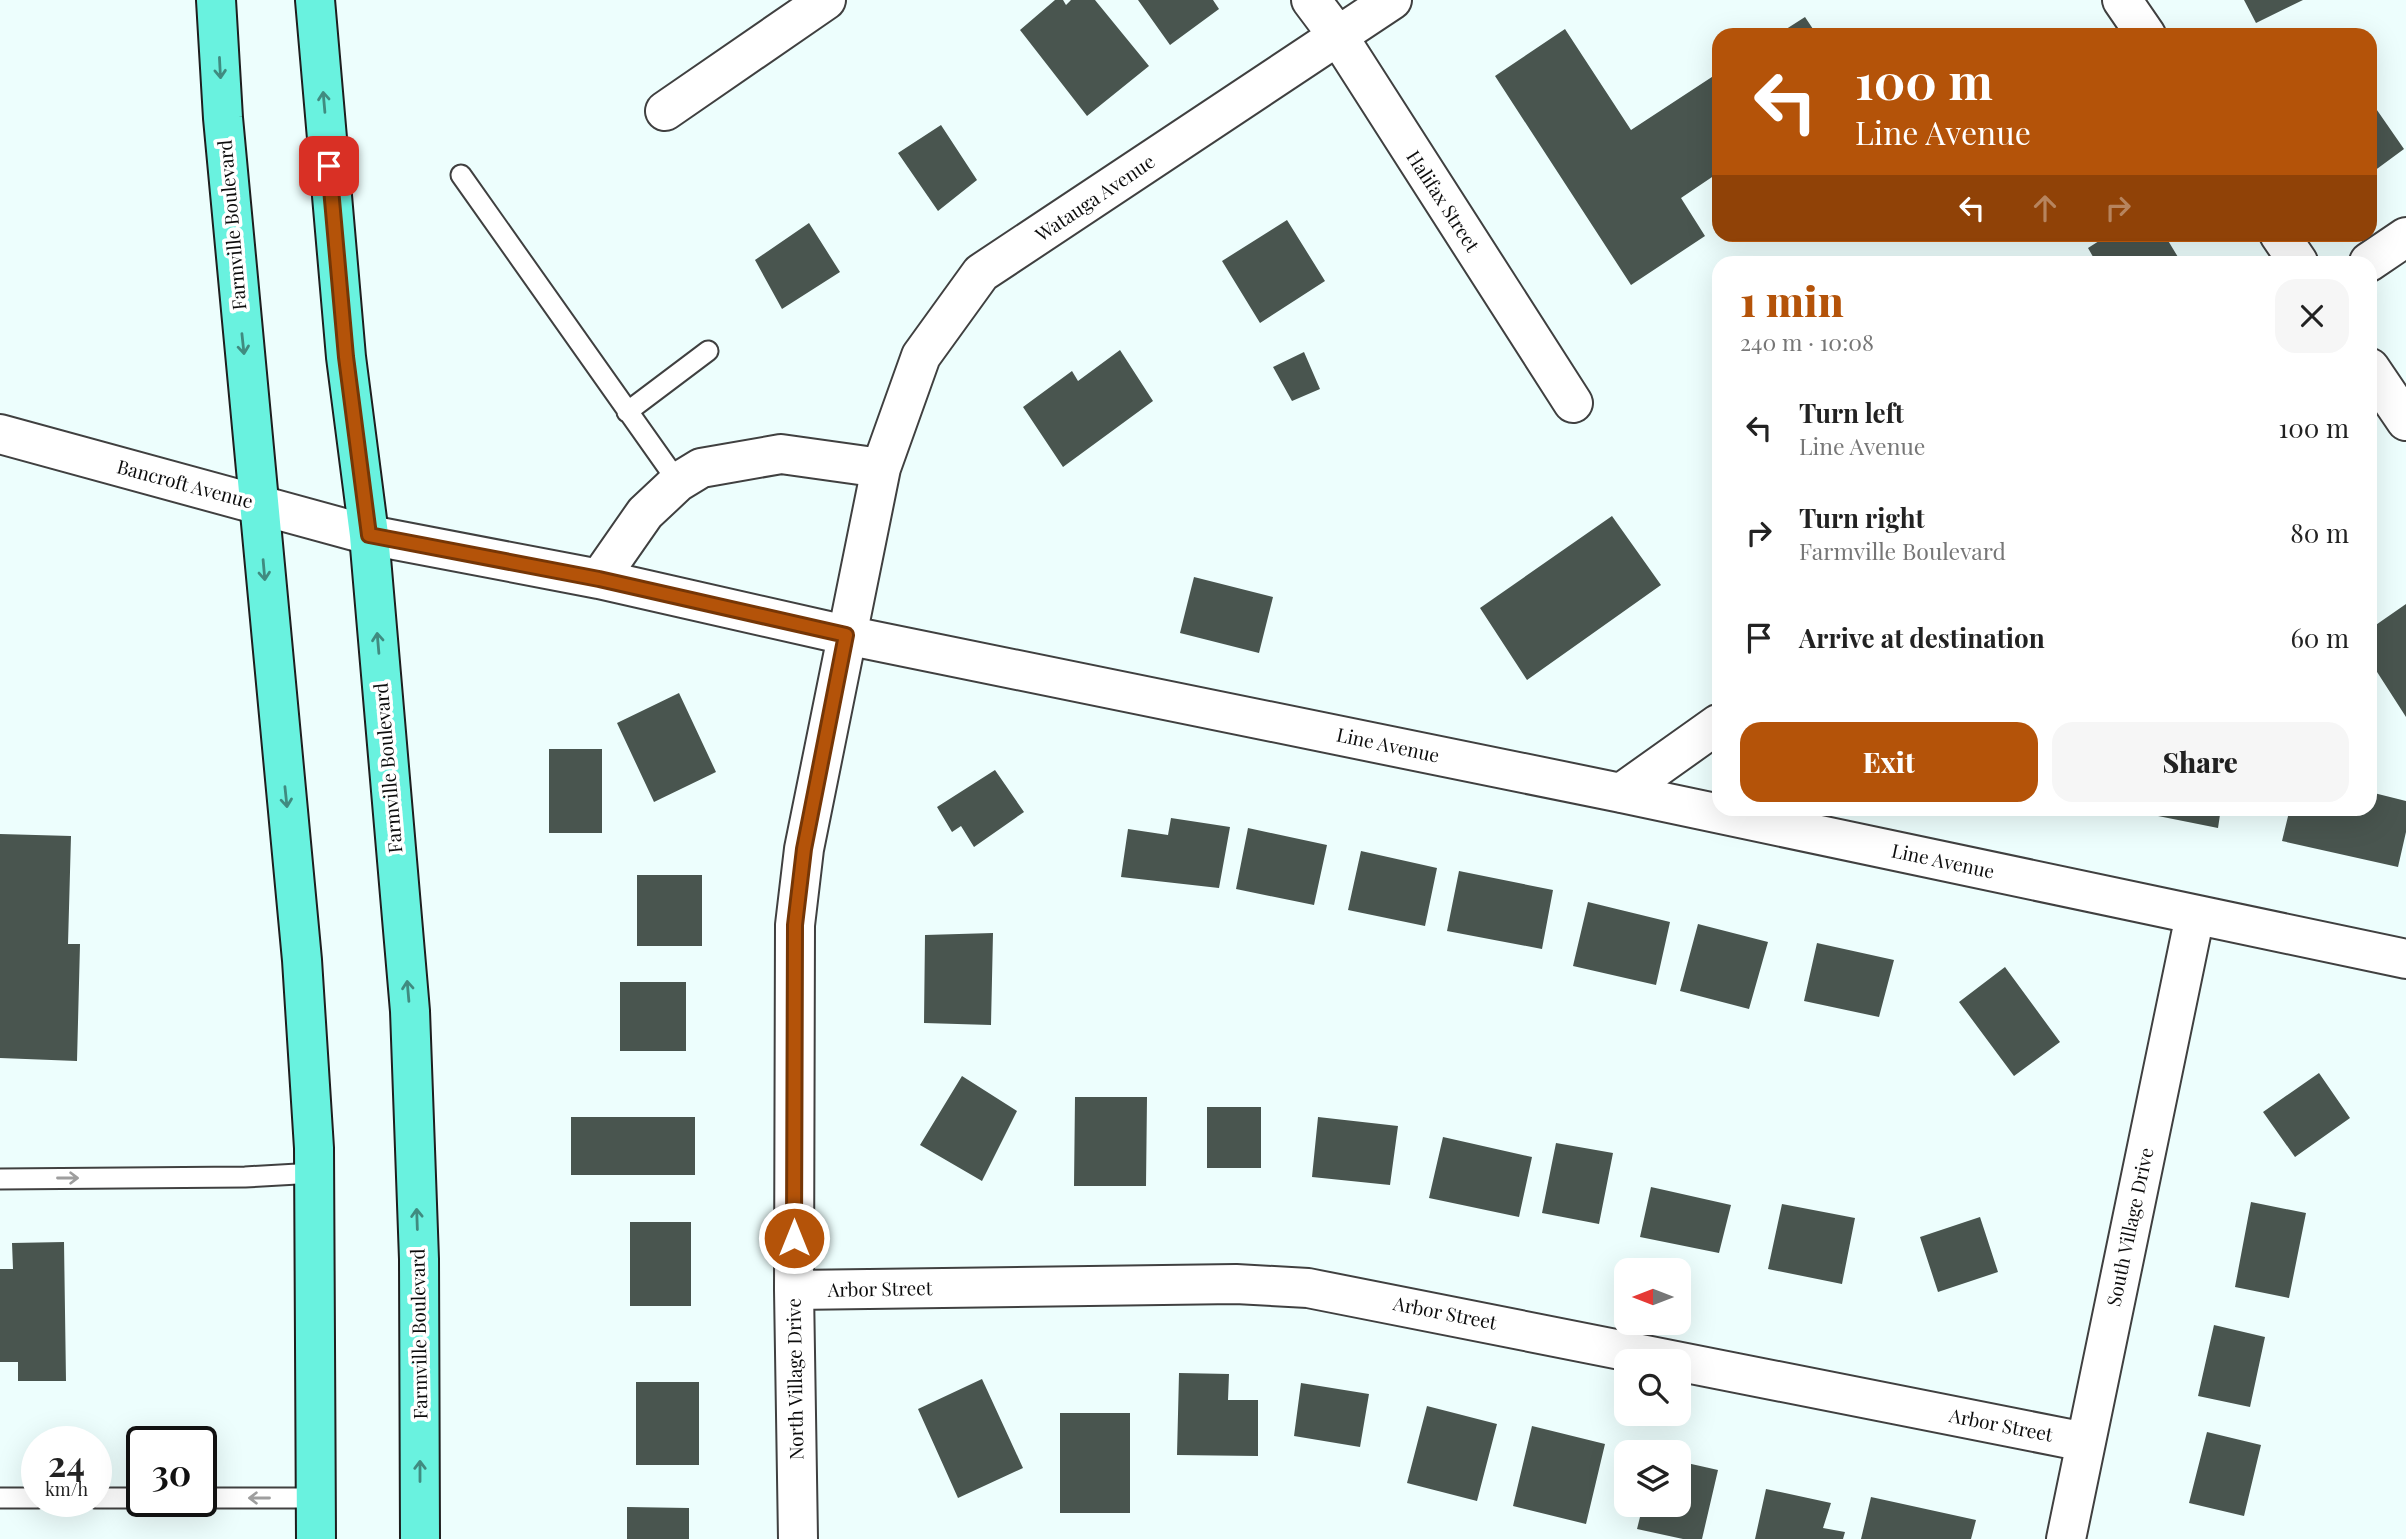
<!DOCTYPE html>
<meta charset="utf-8">
<style>
:root{--surface:#fff;--page:#f6f6f6;--text:#222;--muted:#767676;--accent:#b45309}
body{margin:0;font-family:"Playfair Display",serif;background:var(--page);color:var(--text);height:100vh;display:flex;flex-direction:column;font-size:26px;white-space:nowrap}
*{box-sizing:border-box;margin:0}
p{font-size:23px;color:var(--muted)}
.icon{flex:none;width:38px;height:38px;fill:none;stroke:currentColor;stroke-width:2;stroke-linecap:round;stroke-linejoin:round}
.map{position:relative;flex:1;overflow:hidden}
.side{position:absolute;left:1712px;top:256px;width:665px;height:560px;display:flex;flex-direction:column;background:var(--surface);border-radius:21px;box-shadow:0 7px 28px #0002}
.side>*{flex:none}
.banner{position:absolute;left:1712px;top:28px;width:665px;height:214px;border-radius:21px;box-shadow:0 7px 28px #0002;background:#b45309;color:#fff;overflow:hidden}
.needle{width:46px;rotate:270deg}
.tools{position:absolute;left:1614px;top:1258px;display:grid;gap:14px}
.tools a{display:grid;place-items:center;width:77px;height:77px;border-radius:14px;background:var(--surface);box-shadow:0 7px 28px #0002;font-size:35px}
.speed{position:absolute;left:21px;top:1426px;display:flex;gap:14px;font-size:35px;font-weight:700;text-align:center}
.speed>*{display:grid;place-content:center;width:91px;height:91px;border-radius:50%;background:var(--surface);box-shadow:0 7px 28px #0002;line-height:1}
.speed small{font-size:18px;font-weight:400}
.speed .limit{border:4px solid #111;border-radius:10px;background:#fff;color:#111}
.pin{position:absolute;display:grid;place-items:center;width:60px;height:60px;color:#fff;margin:-30px;border-radius:14px;box-shadow:0 4px 10px #0006}
.me{position:absolute;width:77px;margin:-38px;rotate:0deg;stroke-linejoin:round;filter:drop-shadow(0 0 5px #0008)}
.turn{display:flex;align-items:center;gap:24px;height:147px;padding:0 28px;font-size:32px}
.turn .icon{width:91px;height:91px;stroke-width:2.5}
.turn b{display:block;font-size:49px;line-height:60px}
.lanes{display:flex;align-items:center;height:66px;padding:0 28px;background:#0003;justify-content:center;gap:35px;direction:ltr}
.lanes .off{opacity:.35}
.round{display:grid;place-items:center;flex:none;width:74px;height:74px;border-radius:21px;background:var(--page)}
.summary{display:flex;align-items:center;justify-content:space-between;height:119px;padding:0 28px}
h1{font-size:42px;font-weight:800;line-height:52px;color:var(--accent)}
.cta{display:flex;gap:14px;margin-top:auto;padding:14px 28px}
.cta a{flex:1;height:80px;border-radius:21px;background:var(--accent);color:#fff;font-size:28px;font-weight:800;line-height:80px;text-align:center}
.cta a+a{background:var(--page);color:var(--text)}
ul{padding:0;list-style:none}
li{display:flex;align-items:center;gap:21px;height:105px;padding:0 28px}
li div{flex:1}
li b{display:block;font-size:26px}
li em{font-style:normal}
.map>svg:first-child{display:block}
</style>
<div class="map">
<svg width="2406" height="1539" viewBox="0 0 2406 1539">
<rect width="100%" height="100%" fill="#edfefd"/>
<path fill="#49554f" d="M1055,0H1063L1066,5L1071,0H1095L1149,66L1087,116L1020,30Z
M1138,0H1213L1219,9L1170,45Z
M2244,0H2303L2256,23Z
M1805,17L1817,35H1777Z
M1565,29L1631,130L1718,73V173L1681,198L1705,236L1631,285L1495,76Z
M2370,100L2404,149L2370,174Z
M941,125L977,180L938,211L898,153Z
M1287,220L1325,281L1260,323L1222,261Z
M809,223L840,272L782,309L755,260Z
M2110,234H2164L2181,262H2096L2088,248Z
M1120,350L1153,401L1063,467L1023,407L1072,371L1078,381Z
M1304,352L1320,389L1292,401L1273,367Z
M1612,516L1661,585L1527,680L1480,608Z
M1194,577L1273,597L1259,653L1180,633Z
M2406,604V717L2370,661V629Z
M679,693L716,772L654,802L617,723Z
M549,749H602V833H549Z
M995,770L1024,812L974,847L961,826L952,832L937,807Z
M2370,792L2406,801V832L2398,867L2282,841L2290,808H2370Z
M2118,808H2221L2218,828Z
M1171,818L1230,827L1219,888L1121,877L1128,829L1168,835Z
M1248,828L1327,845L1314,905L1236,889Z
M0,834L71,836L68,944H80L77,1061L0,1058Z
M1361,851L1437,868L1425,926L1348,910Z
M1459,871L1553,890L1542,949L1447,931Z
M637,875H702V946H637Z
M1588,902L1670,922L1656,985L1573,966Z
M1698,924L1768,942L1749,1009L1680,991Z
M993,933L991,1025L924,1023L925,935Z
M1817,943L1894,960L1879,1017L1804,1001Z
M2005,967L2060,1042L2014,1076L1959,1002Z
M620,982H686V1051H620Z
M2319,1073L2350,1118L2295,1157L2263,1112Z
M962,1076L1017,1111L982,1181L920,1145Z
M1075,1097H1147L1146,1186H1074Z
M1207,1107H1261V1168H1207Z
M571,1117H695V1175H571Z
M1318,1117L1398,1126L1390,1185L1312,1177Z
M1443,1137L1532,1157L1519,1217L1429,1198Z
M1556,1143L1613,1153L1599,1224L1542,1213Z
M1651,1187L1731,1205L1719,1253L1640,1237Z
M2251,1202L2306,1213L2289,1298L2235,1287Z
M1782,1204L1855,1218L1842,1284L1768,1269Z
M1980,1217L1998,1272L1938,1292L1920,1237Z
M630,1222H691V1306H630Z
M64,1242L66,1381H18V1362H0V1269H13L12,1243Z
M2214,1325L2265,1337L2250,1407L2198,1396Z
M1179,1373L1229,1374L1228,1400H1258V1456L1177,1455Z
M982,1379L1023,1468L958,1498L918,1409Z
M636,1382H699V1465H636Z
M1301,1383L1369,1394L1360,1447L1294,1436Z
M1427,1406L1497,1424L1477,1501L1407,1483Z
M1060,1413H1130V1513H1060Z
M1532,1426L1605,1444L1586,1524L1513,1506Z
M2207,1432L2261,1445L2244,1516L2189,1503Z
M1678,1461L1718,1470L1702,1539H1683L1637,1529L1643,1505H1678Z
M1766,1489L1831,1503L1823,1528L1845,1532L1843,1539H1755Z
M1871,1497L1976,1520L1971,1539H1861Z
M627,1507L689,1508V1539H627Z"/>
<g fill="none" stroke-linecap="round" stroke-linejoin="round">
<g stroke="#404040" stroke-width="23">
<path id="service" d="M461,175L678,482
M627,412L708,351
M0,1179L245,1177L315,1173
M0,1498H37
M96,1498H142
M201,1498H316"/>
</g>
<g stroke="#404040" stroke-width="42">
<path id="minor" d="M1311,0L1338,36L1573,403
M2122,0L2146,35
M665,111L826,0
M2279,234L2298,262
M2369,262L2406,237
M2370,368L2406,421
M0,434L369,535L599,579L846,635L1621,793L2406,959
M599,579L645,513L678,482L701,468L781,454L881,468
M1621,793L1718,724
M794,1290L1236,1284L1308,1288L2085,1442
M798,1539L794,1290L795,925L804,849L881,468L921,356L981,273L1392,0
M2066,1539L2195,915"/>
</g>
<g stroke="#1e1e1e" stroke-width="42">
<path id="primary" d="M216,0L223,118L302,960L314,1148L316,1539
M315,0L346,357L369,535L410,1011L419,1259L420,1539"/>
</g>
<use href="#service" stroke="#fff" stroke-width="19"/>
<use href="#minor" stroke="#fff" stroke-width="38"/>
<use href="#primary" stroke="#69f2df" stroke-width="38"/>
</g>
<defs><path id="oneway-shaft" d="M-6 0H5M1.5-3L5.5 0L1.5 3" fill="none" stroke-width="1.6" stroke-linecap="round" stroke-linejoin="round" transform="scale(1.75)"/></defs>
<g stroke="#408b80">
<use href="#oneway-shaft" transform="translate(220 68) rotate(87)"/>
<use href="#oneway-shaft" transform="translate(324 102) rotate(-95)"/>
<use href="#oneway-shaft" transform="translate(243 344) rotate(84)"/>
<use href="#oneway-shaft" transform="translate(264 570) rotate(85)"/>
<use href="#oneway-shaft" transform="translate(378 643) rotate(-95)"/>
<use href="#oneway-shaft" transform="translate(286 797) rotate(84)"/>
<use href="#oneway-shaft" transform="translate(408 991) rotate(-95)"/>
<use href="#oneway-shaft" transform="translate(417 1219) rotate(-92)"/>
<use href="#oneway-shaft" transform="translate(420 1471) rotate(-90)"/>
</g>
<g stroke="#9e9e9e">
<use href="#oneway-shaft" transform="translate(68 1178)"/>
<use href="#oneway-shaft" transform="translate(259 1498) rotate(180)"/>
</g>
<g fill="none" stroke-linecap="round" stroke-linejoin="round">
<g stroke="#753606" stroke-width="18">
<path id="route" d="M329,166L346,357L369,535L599,579L846,635L804,849L795,925L794,1238"/>
</g>
<use href="#route" stroke="#b45309" stroke-width="12"/>
</g>
<g text-anchor="middle" stroke-width="7" stroke-linejoin="round" paint-order="stroke">
<g font-size="19" fill="#0d0d0d" stroke="#fff">
<text transform="translate(1095 198) rotate(-34)" y="7">Watauga Avenue</text>
<text transform="translate(1443 201) rotate(57)" y="7">Halifax Street</text>
<text transform="translate(232 225) rotate(-95)" y="7">Farmville Boulevard</text>
<text transform="translate(185 484) rotate(15)" y="7">Bancroft Avenue</text>
<text transform="translate(1388 745) rotate(12)" y="7">Line Avenue</text>
<text transform="translate(388 768) rotate(-95)" y="7">Farmville Boulevard</text>
<text transform="translate(1943 861) rotate(12)" y="7">Line Avenue</text>
<text transform="translate(2130 1227) rotate(-78)" y="7">South Village Drive</text>
<text transform="translate(880 1289) rotate(-1)" y="7">Arbor Street</text>
<text transform="translate(1445 1313) rotate(11)" y="7">Arbor Street</text>
<text transform="translate(419 1334) rotate(-91)" y="7">Farmville Boulevard</text>
<text transform="translate(795 1379) rotate(-91)" y="7">North Village Drive</text>
<text transform="translate(2001 1425) rotate(11)" y="7">Arbor Street</text>
</g>
</g>
</svg>
<div class="tools">
<a><svg class="needle" viewBox="-14 -14 28 28"><path d="M0-13l5 13h-10z" fill="#e53935"/><path d="M0 13l5-13h-10z" fill="#767676"/></svg></a>
<a><svg class="icon" aria-label="search" viewBox="0 0 24 24"><circle cx="10" cy="10" r="6"/><path d="M15 15l6 6"/></svg></a>
<a><svg class="icon" aria-label="layers" viewBox="0 0 24 24"><path d="M12 4l9 5-9 5-9-5zM3 14l9 5 9-5"/></svg></a>
</div>
<div class="speed"><div>24<small>km/h</small></div><div class="limit">30</div></div>
<div class="pin" style="left:329px;top:166px;background:#d93025"><svg class="icon" aria-label="arrive" viewBox="0 0 24 24"><path d="M6 21V4h12l-3 4 3 4H6"/></svg></div>
<svg class="me" style="left:794px;top:1238px" viewBox="-20 -20 40 40"><circle r="17" fill="#b45309" stroke="#fff" stroke-width="3"/><path d="M0-11L8 9 0 5-8 9z" fill="#fff"/></svg>
<div class="banner">
<div class="turn"><svg class="icon" aria-label="left" viewBox="0 0 24 24"><path d="M17 20v-9H6M10 6l-5 5 5 5"/></svg><div><b>100 m</b>Line Avenue</div></div>
<div class="lanes"><svg class="icon" aria-label="left" viewBox="0 0 24 24"><path d="M17 20v-9H6M10 6l-5 5 5 5"/></svg><svg class="icon off" aria-label="ahead" viewBox="0 0 24 24"><path d="M12 20V5M6 11l6-6 6 6"/></svg><svg class="icon off" aria-label="right" viewBox="0 0 24 24"><path d="M7 20v-9h11M14 6l5 5-5 5"/></svg></div>
</div>
<section class="side">
<div class="summary"><div><h1>1 min</h1><p>240 m · 10:08</p></div><a class="round"><svg class="icon" aria-label="close" viewBox="0 0 24 24"><path d="M6 6l12 12M18 6L6 18"/></svg></a></div>
<ul>
<li><svg class="icon" aria-label="left" viewBox="0 0 24 24"><path d="M17 20v-9H6M10 6l-5 5 5 5"/></svg><div><b>Turn left</b><p>Line Avenue</p></div><em>100 m</em></li>
<li><svg class="icon" aria-label="right" viewBox="0 0 24 24"><path d="M7 20v-9h11M14 6l5 5-5 5"/></svg><div><b>Turn right</b><p>Farmville Boulevard</p></div><em>80 m</em></li>
<li><svg class="icon" aria-label="arrive" viewBox="0 0 24 24"><path d="M6 21V4h12l-3 4 3 4H6"/></svg><div><b>Arrive at destination</b></div><em>60 m</em></li>
</ul>
<div class="cta"><a>Exit</a><a>Share</a></div>
</section>
</div>
